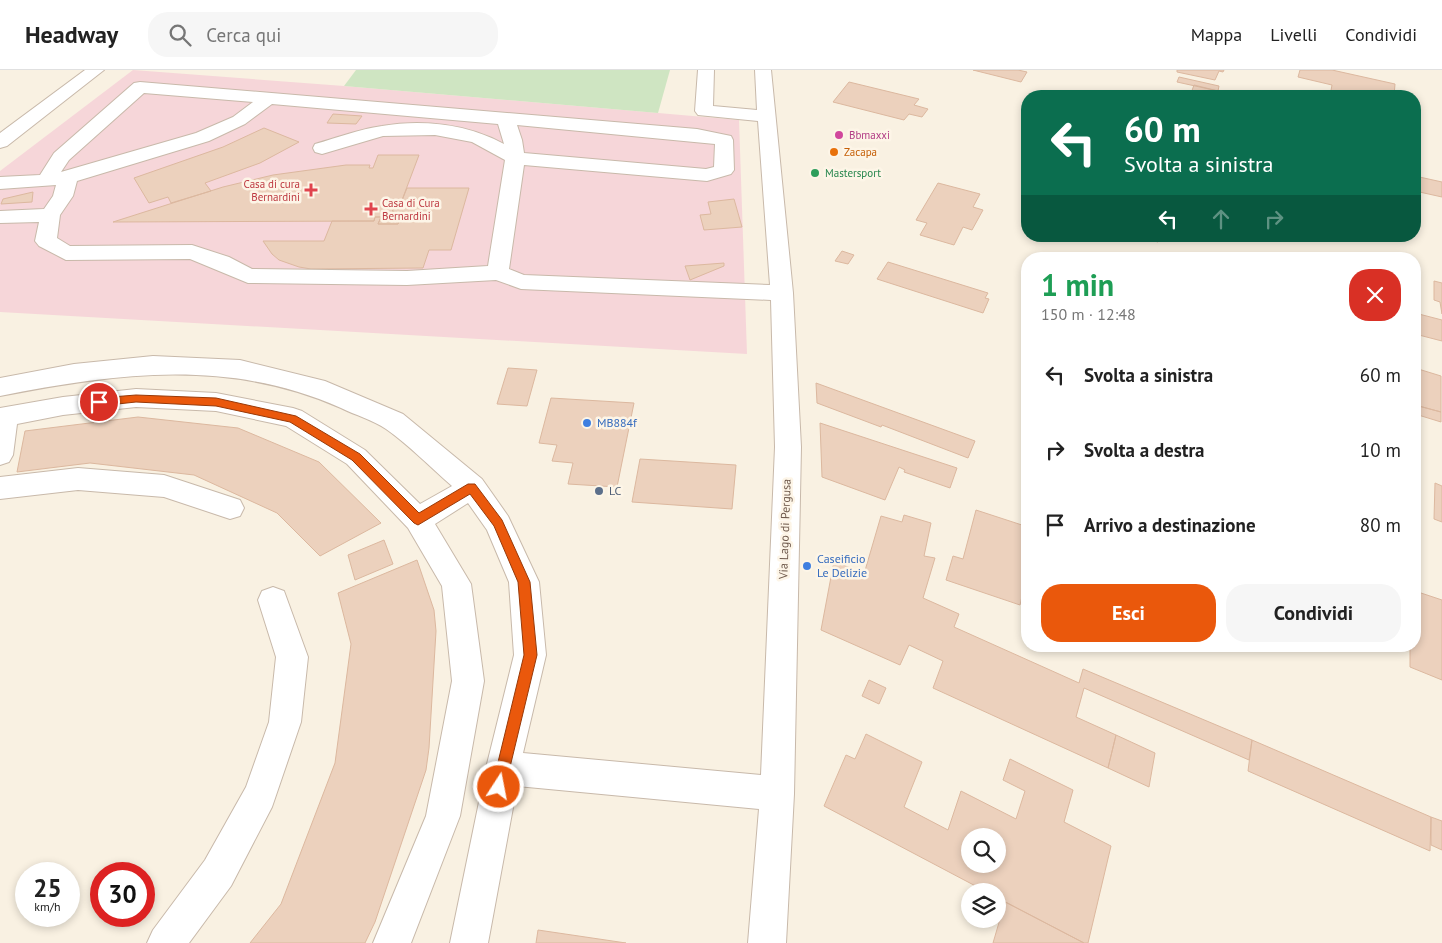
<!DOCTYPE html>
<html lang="it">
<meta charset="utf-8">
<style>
:root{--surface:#fff;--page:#f6f6f6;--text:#222;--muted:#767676;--line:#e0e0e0;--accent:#ea580c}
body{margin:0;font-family:"PT Sans",sans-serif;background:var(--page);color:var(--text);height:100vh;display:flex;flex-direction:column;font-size:19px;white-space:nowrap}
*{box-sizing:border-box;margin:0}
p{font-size:16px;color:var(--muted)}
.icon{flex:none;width:28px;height:28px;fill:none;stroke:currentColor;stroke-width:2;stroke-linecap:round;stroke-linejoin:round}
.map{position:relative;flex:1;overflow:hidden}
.details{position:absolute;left:1021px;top:182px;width:400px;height:400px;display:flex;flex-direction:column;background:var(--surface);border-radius:20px;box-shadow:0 2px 8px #0003}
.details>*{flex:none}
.guide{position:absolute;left:1021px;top:20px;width:400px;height:152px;border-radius:20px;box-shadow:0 2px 8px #0003;background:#0b6e4f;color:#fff;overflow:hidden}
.tools{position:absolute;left:961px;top:758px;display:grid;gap:10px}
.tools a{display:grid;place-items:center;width:45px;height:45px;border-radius:50%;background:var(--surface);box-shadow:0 2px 8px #0003;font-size:25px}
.speed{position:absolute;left:15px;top:792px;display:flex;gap:10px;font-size:25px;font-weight:700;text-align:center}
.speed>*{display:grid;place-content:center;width:65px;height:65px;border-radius:50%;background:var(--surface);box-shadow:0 2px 8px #0003;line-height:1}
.speed small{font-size:12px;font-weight:400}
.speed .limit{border:8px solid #d22;background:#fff;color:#111}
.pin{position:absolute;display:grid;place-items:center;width:42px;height:42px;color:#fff;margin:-21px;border:2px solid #fff;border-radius:50%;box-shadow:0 1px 5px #0007}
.me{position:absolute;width:55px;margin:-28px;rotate:11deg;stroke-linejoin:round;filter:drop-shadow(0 0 4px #0008)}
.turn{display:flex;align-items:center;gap:18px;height:105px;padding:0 20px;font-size:22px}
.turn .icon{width:65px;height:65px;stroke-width:2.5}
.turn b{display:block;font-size:35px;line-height:42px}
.lanes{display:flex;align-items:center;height:48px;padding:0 20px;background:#0003;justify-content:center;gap:25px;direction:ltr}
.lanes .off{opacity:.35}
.round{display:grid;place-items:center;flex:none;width:52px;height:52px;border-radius:20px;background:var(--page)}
.summary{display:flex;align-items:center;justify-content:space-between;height:85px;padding:0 20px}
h1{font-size:30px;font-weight:600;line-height:38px;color:#1e9e55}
.primary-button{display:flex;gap:10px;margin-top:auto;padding:10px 20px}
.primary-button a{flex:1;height:58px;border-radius:20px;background:var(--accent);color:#fff;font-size:20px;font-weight:600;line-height:58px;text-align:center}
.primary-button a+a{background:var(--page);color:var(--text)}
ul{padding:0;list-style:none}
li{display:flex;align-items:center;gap:15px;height:75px;padding:0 20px}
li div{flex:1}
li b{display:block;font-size:19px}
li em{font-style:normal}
header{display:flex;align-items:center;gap:30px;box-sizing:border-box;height:70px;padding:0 25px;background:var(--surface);border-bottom:1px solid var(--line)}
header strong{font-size:24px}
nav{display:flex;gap:28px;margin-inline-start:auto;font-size:18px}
.search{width:350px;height:45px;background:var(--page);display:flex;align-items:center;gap:12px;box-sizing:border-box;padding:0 18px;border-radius:20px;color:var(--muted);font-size:19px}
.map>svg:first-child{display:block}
</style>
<header>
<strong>Headway</strong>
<div class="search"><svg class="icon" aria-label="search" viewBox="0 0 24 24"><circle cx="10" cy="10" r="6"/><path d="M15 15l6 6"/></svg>Cerca qui</div>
<nav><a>Mappa</a><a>Livelli</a><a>Condividi</a></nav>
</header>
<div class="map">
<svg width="1442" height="873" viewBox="0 0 1442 873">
<rect width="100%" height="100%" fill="#f9f1e2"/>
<path fill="#f6d6d9" d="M133,0L344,16L739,50L747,284L0,242V101Z"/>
<path fill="#cfe5c2" d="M356,0H670L658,43L344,16Z"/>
<path fill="#ecd1bd" stroke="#dcb89f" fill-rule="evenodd" d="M973,0H1018L1027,2L1021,12Z
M1177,0H1224L1223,2L1219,1L1215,10L1177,2Z
M1300,0H1332L1395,14L1394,26H1330L1332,15L1298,7Z
M1179,7L1219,16L1218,21L1177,12Z
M849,12L919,29L914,35L928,39L922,47L909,44L904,50L833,32Z
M1194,15L1218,21L1233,24V26H1190Z
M333,44L362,46L356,54L327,53Z
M264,58L299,72L260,93L205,113L211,121L171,133L168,127L149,133L134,108L223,77Z
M378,85H419L399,138H394L392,142H403L398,154H378L381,147H375L374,151L113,152L223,117L273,105L346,95H370L369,98H373Z
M1415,106L1442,112V127L1415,121Z
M938,113L980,124L973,137L983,140L972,160L963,157L954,175L920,165L927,153L916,150Z
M407,118H469L451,180H429L423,198L311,199L299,197L279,190L272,184L263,171H324L332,151H374L375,147H381L378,154H398L403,142H392L394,138H399Z
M33,122L32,132L1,134L3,129Z
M734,129L742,157L704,160L700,145L711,144L708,132Z
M1137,166H1160L1158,172Z
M842,181L854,185L848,194L835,191Z
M888,192L988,223L985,228L989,229L983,243L877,209Z
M724,193V196L690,210L685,196Z
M1434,211L1442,213V244L1440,232L1434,230Z
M1415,243L1442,250V271L1415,264Z
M508,298L537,300L527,336L497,334Z
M1415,298L1441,306V342L1415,335Z
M816,313L975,371L968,388L882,355L881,357L817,333Z
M551,328L634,333L617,417L568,414L573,393L552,391L557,375L539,373Z
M1415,335L1441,342V352L1415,344Z
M138,347L238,358L319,392L381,453L320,486L277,443L194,405L90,393L17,402L25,361Z
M820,353L957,398L950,418L904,402L905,400L899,397L885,430L822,407Z
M640,389L736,395L732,439L632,432Z
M1435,413L1442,416V452L1434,449Z
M976,440L1028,457V501L1020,535L946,510L953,486L963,489Z
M904,445L931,453L924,486L935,488L923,528L959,544L954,557L1079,613L1083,599L1252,670L1249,690L1084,618L1076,647L1116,665L1108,698L933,618L943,591L909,575L900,595L821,560L834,491L864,504L881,446L902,452Z
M384,470L393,494L355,510L348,485Z
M417,490L434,540L436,561L429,678L426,700L375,852L365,873H250L281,834L335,693L351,574L338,523Z
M1415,521L1442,530V610L1410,597V576H1415Z
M869,610L886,618L879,634L862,626Z
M866,664L922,692L904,737L948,760L961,721L1016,749L1025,721L1003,710L1010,689L1073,720L1064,752L1111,776L1088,873H1084L998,828V821H985L824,736L846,685L855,689ZM970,766H998V794H970Z
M1116,665L1155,683L1149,717L1108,698Z
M1252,670L1431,747L1430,781L1248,701Z
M1431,747L1442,751V780L1431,775Z
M1005,832L1084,873H993Z
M538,860L626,873H536Z"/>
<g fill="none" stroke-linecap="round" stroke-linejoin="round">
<g stroke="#c8b9aa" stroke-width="2">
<path id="minor" d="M85,0H104L7,76L0,78V63Z
M698,0H714L713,36L757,40L755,0H771L793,223L801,377L794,724L786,873H748L759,739L517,716L488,873H450L486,698L514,585L509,512L487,460L468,433L435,454L471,514L484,611L460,746L411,873H373L426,746L452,611L442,516L408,458L347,394L286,356L216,341L136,337L63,345L17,354L13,385L9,392L0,395V338L63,327L136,319L216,323L293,338L302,341L365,380L420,434L452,416C430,397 409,375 386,359C373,350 355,345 341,338C228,288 118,303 0,326V308L74,294L153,286L240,290L325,311L403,344L482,409L508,446L539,512L546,585L523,683L761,705L775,377L771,230L521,219L496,210L407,215L248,213L190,189L66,190L39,176L35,171L39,152L0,153V141L44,139L53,126L56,115L0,119V107L40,105L54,83L134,13L140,12L697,59L731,66L733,70L734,100L731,104L707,111L524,95L509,199L524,205L770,215L758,51L698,45L695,41ZM144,23L253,32L233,47L196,63L61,102L69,90ZM272,34L498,54L504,74C468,54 422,49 382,56C359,59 337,68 315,74L313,78L315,82L322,84L383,66L435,65L472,72L505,90L488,196L407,201L252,199L229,187L192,175L70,176L57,168L60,145L73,126L77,111L209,71L245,54ZM517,55L715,74L714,97L706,99L524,83L522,70Z
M78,398L164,405L240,430L244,438L240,446L230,449L164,427L78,420L0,429V407Z
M273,517L284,521L308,587L301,652L272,737L231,816L189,873H147L153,860L205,790L246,717L269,652L276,587L258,530L262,521Z"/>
</g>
<use href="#minor" fill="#fff" fill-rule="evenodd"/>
</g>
<path fill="#ea580c" stroke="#983908" d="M136,325L216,328L296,346L360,384L419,443L468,414H475L502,450L530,512L537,585L504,722L499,724L494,722L492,717L524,585L518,512L494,456L470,424L418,455L414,453L352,390L290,352L216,336L136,332L99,336L94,332L99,328Z"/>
<circle fill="#d1479c" stroke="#fdf5e7" stroke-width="2" cx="839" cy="65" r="5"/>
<circle fill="#e8710a" stroke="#fdf5e7" stroke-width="2" cx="834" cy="82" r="5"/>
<circle fill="#2e9e5b" stroke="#fdf5e7" stroke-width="2" cx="815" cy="103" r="5"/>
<g fill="#e0444e" stroke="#fdf5e7" stroke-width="2">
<path d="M308.5 112.5h5v5h5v5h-5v5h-5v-5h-5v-5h5z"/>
<path d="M368.5 131.5h5v5h5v5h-5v5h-5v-5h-5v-5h5z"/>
</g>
<g fill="#3f7fe0" stroke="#fdf5e7" stroke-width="2">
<circle cx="587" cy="353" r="5"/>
<circle cx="807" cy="496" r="5"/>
</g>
<circle fill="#5c6f8a" stroke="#fdf5e7" stroke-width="2" cx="599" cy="421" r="5"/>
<g text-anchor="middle" stroke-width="5" stroke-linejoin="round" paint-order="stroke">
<g font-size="11" fill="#b23c85" stroke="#fdf5e7" text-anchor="start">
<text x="849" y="69">Bbmaxxi</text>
</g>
<g font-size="11" fill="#c56008" stroke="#fdf5e7" text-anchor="start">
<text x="844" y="86">Zacapa</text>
</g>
<g font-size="11" fill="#27864d" stroke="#fdf5e7" text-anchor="start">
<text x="825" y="107">Mastersport</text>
</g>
<g font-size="11" fill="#be3a42" stroke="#fdf5e7" text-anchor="end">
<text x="300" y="118">Casa di cura<tspan x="300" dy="13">Bernardini</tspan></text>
<text x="382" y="137" text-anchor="start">Casa di Cura<tspan x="382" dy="13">Bernardini</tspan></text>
</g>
<g font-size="12" fill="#366cbe" stroke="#fdf5e7" text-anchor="start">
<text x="597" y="357">MB884f</text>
<text x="817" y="493">Caseificio<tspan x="817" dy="14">Le Delizie</tspan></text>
</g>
<g font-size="12" fill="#4e5e75" stroke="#fdf5e7" text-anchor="start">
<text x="609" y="425">LC</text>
</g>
<g font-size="12" fill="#6e594b" stroke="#fdf5e7">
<text transform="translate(785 459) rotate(-88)" y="4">Via Lago di Pergusa</text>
</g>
</g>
</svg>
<div class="tools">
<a><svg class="icon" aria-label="search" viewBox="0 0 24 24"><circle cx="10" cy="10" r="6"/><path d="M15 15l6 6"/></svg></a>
<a><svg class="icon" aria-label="layers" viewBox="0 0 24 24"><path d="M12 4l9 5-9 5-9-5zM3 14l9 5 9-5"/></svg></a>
</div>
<div class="speed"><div>25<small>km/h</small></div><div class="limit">30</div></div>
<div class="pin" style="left:99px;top:332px;background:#d93025"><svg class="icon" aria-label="arrive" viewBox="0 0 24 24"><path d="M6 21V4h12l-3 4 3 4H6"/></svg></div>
<svg class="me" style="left:499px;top:717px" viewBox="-20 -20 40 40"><circle r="17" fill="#ea580c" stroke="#fff" stroke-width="3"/><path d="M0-11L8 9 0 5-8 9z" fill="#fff"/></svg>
<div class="guide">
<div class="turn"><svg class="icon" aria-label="left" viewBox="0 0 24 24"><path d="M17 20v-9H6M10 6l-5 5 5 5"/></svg><div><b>60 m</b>Svolta a sinistra</div></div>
<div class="lanes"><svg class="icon" aria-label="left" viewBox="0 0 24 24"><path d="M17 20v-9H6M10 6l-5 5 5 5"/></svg><svg class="icon off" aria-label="ahead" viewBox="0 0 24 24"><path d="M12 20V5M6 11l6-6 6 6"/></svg><svg class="icon off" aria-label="right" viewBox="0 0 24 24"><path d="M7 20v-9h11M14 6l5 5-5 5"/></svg></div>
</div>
<section class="details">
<div class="summary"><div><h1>1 min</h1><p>150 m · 12:48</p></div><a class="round" style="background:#d93025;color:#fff"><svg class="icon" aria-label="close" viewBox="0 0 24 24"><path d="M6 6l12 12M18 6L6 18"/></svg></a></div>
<ul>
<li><svg class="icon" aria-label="left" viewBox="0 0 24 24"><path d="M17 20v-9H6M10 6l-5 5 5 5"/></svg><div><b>Svolta a sinistra</b></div><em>60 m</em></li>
<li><svg class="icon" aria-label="right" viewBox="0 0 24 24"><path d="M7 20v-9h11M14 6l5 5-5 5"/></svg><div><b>Svolta a destra</b></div><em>10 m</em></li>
<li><svg class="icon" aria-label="arrive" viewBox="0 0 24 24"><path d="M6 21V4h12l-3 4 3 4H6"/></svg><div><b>Arrivo a destinazione</b></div><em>80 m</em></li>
</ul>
<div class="primary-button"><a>Esci</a><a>Condividi</a></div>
</section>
</div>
